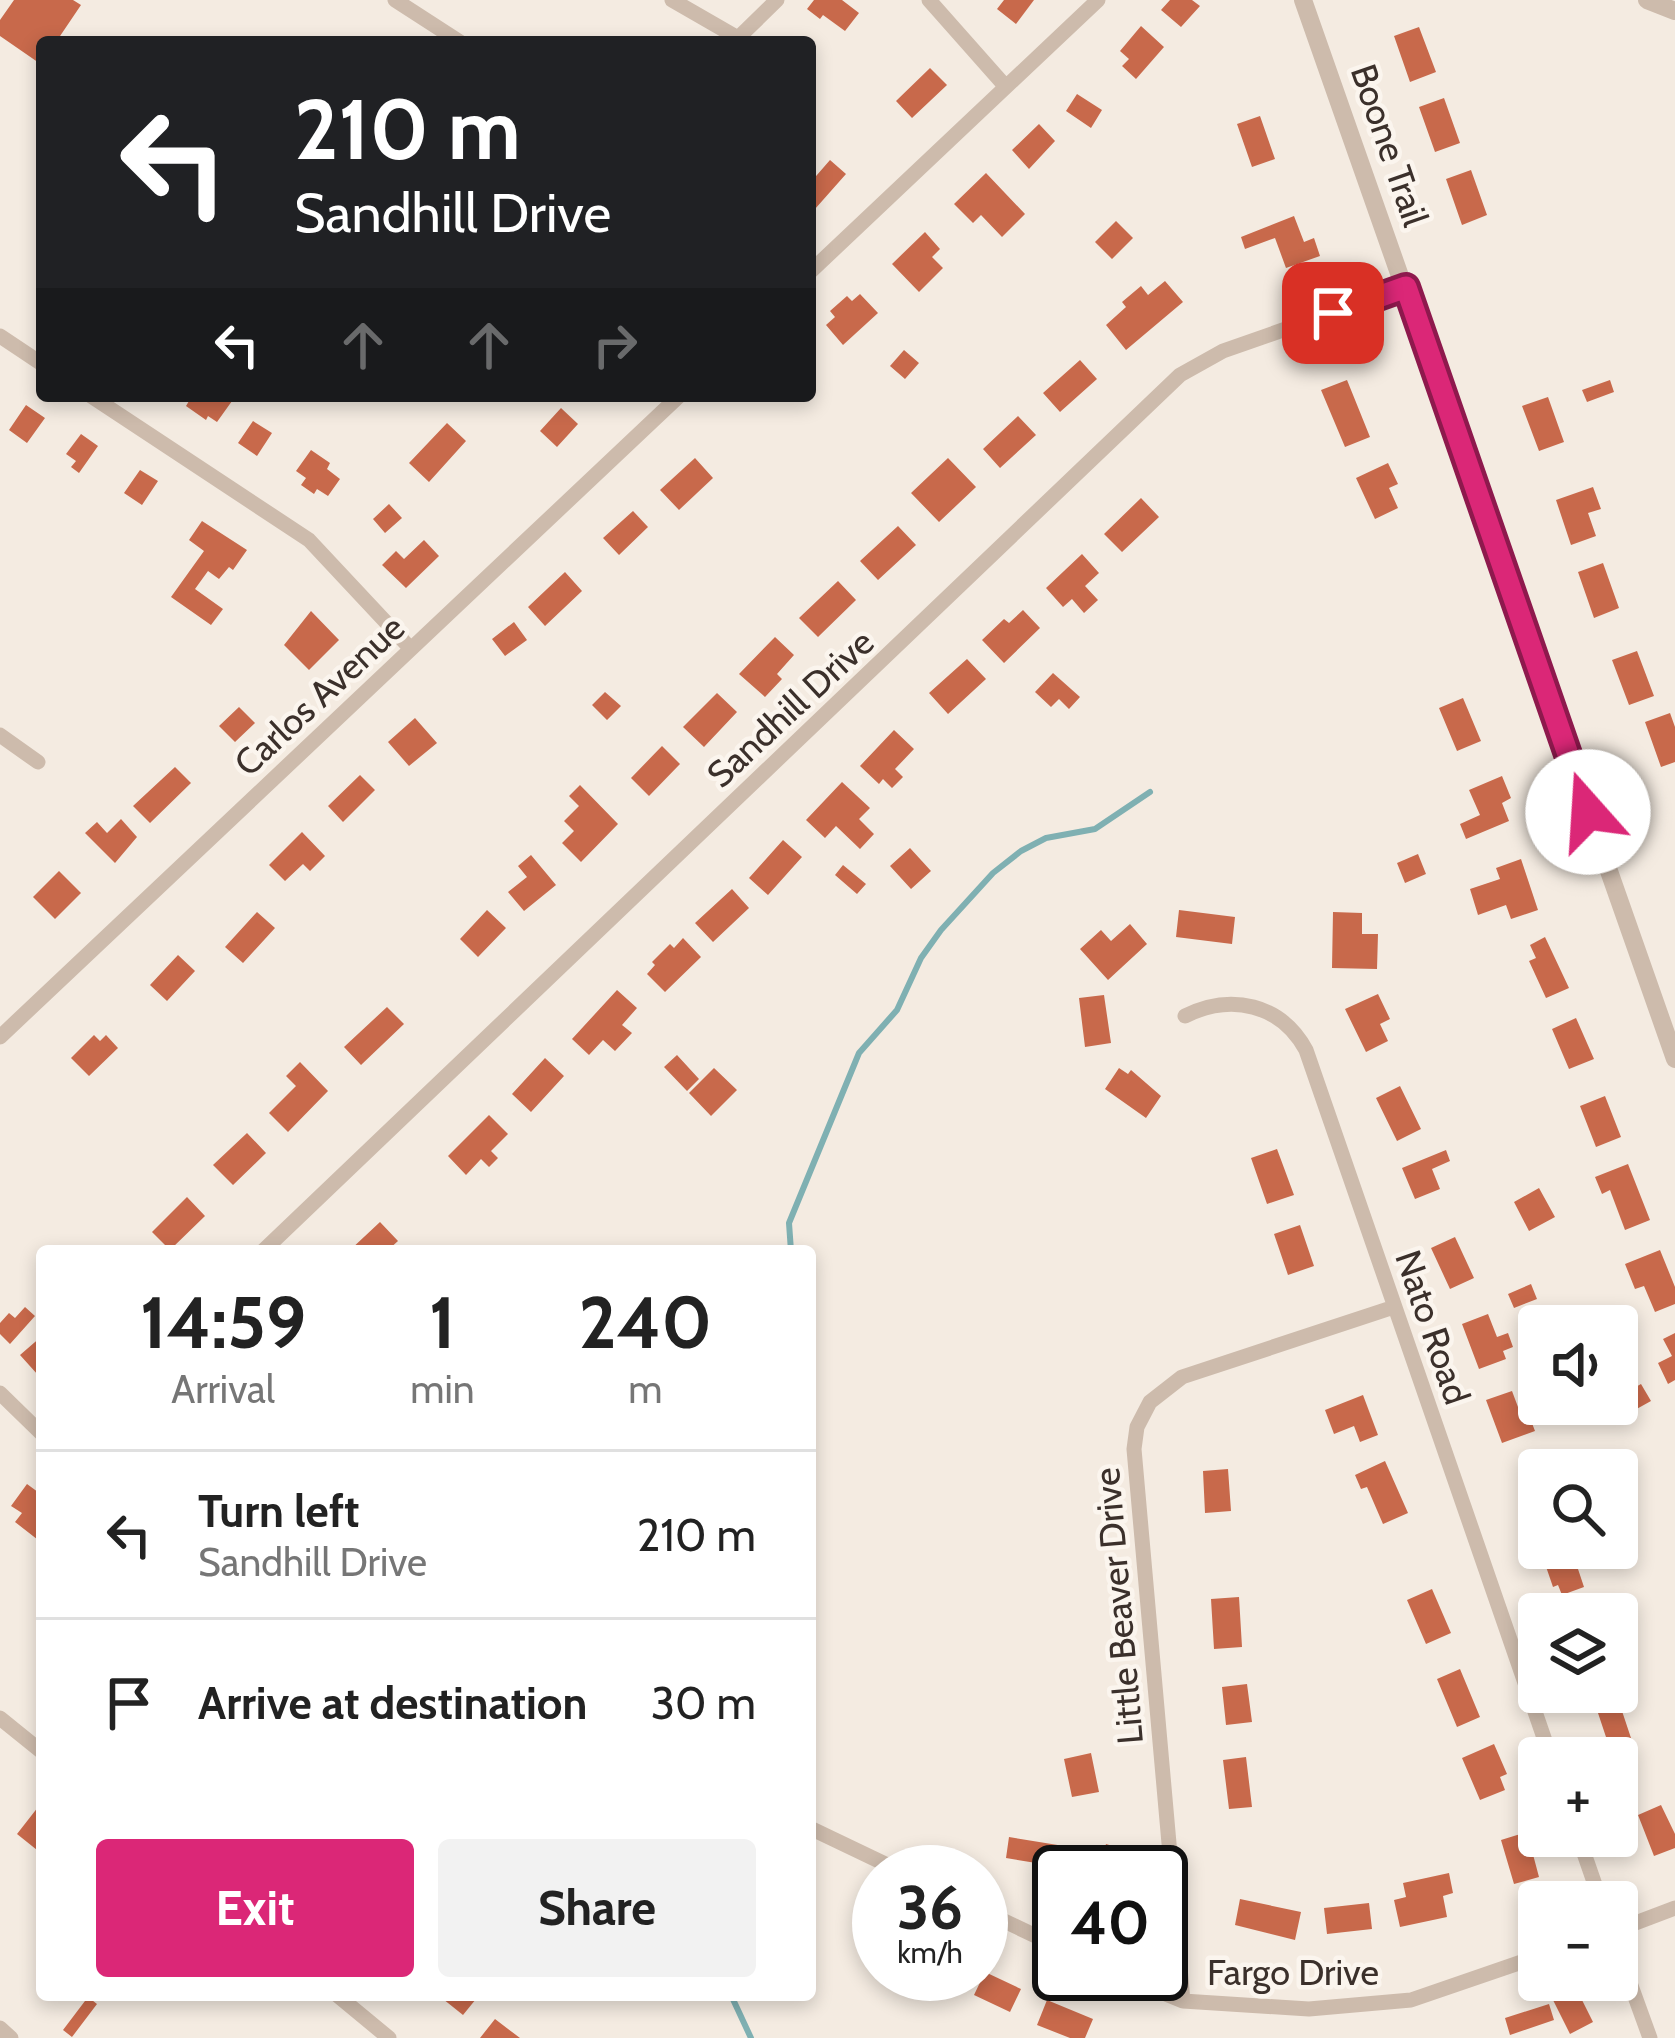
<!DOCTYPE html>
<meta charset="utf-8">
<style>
:root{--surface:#fff;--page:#f2f2f2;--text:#222;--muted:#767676;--line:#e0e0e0;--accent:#db2777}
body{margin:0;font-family:Cabin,sans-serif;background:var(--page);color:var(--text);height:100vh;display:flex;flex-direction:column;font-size:45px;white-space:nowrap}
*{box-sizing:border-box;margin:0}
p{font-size:39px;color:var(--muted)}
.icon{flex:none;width:66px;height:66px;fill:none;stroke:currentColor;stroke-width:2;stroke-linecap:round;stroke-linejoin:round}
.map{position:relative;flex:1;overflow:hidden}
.details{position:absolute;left:36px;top:1245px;width:780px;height:756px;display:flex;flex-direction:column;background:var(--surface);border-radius:12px;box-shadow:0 6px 18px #0003}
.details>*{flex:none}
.hud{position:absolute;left:36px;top:36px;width:780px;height:366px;border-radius:12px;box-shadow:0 6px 18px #0003;background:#202124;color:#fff;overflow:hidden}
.buttons{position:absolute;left:1518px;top:1305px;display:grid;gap:24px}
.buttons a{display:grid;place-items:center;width:120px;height:120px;border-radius:12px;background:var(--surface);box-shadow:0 6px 18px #0003;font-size:60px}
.speed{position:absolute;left:852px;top:1845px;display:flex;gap:24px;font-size:60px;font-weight:700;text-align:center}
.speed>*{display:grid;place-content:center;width:156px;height:156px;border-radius:50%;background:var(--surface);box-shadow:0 6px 18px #0003;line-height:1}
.speed small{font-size:30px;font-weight:400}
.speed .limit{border:6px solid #111;border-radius:18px;background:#fff;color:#111}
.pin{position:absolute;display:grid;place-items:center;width:102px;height:102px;color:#fff;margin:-51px;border-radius:24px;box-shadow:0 6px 18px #0006}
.me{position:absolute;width:132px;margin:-66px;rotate:341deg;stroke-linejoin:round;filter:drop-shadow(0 0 9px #0008)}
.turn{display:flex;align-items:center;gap:42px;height:252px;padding:0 60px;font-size:54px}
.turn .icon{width:156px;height:156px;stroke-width:2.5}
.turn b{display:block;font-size:84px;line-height:102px}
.lanes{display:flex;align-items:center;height:114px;padding:0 60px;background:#0003;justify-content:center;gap:60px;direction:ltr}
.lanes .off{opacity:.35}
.eta{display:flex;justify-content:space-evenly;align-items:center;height:204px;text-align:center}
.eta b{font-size:72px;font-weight:700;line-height:84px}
.primary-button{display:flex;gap:24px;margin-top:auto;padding:24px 60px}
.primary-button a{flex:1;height:138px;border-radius:12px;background:var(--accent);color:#fff;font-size:48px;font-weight:700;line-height:138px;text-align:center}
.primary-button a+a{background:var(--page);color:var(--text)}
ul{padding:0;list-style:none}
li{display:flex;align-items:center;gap:36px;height:168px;padding:0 60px;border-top:3px solid var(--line)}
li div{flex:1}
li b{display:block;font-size:45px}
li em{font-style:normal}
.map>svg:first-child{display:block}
</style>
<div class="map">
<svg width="1675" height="2038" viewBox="0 0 1675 2038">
<rect width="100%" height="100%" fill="#f4ebe1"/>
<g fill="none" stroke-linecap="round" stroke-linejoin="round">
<path stroke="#7fb0b2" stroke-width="6" d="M791,1251L789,1223L859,1053L897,1010L921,958L941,930L993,873L1021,851L1046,838L1095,829L1150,792
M731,1995L751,2038"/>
</g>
<path fill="#c8694b" d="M14,0H73L81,5L56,42H42V65L0,36V20Z
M814,0H842L859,13L845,31L823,15L820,19L807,9Z
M1004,0H1034L1016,24L997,9Z
M1170,0H1192L1200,6L1181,27L1161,10Z
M1141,26L1164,47L1136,79L1122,66L1129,59L1120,51Z
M1419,27L1436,72L1410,82L1394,36Z
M930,68L947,85L912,118L896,101Z
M1077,94L1102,110L1091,128L1066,111Z
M1444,98L1460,143L1435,152L1419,107Z
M1260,116L1275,159L1252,167L1237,124Z
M1039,124L1055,141L1029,169L1012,150Z
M830,160L846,174L815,209L810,204V183Z
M1471,170L1487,215L1462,225L1446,179Z
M986,173L1025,214L1002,237L981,215L973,223L954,204Z
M1294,216L1304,242L1314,238L1320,256L1286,268L1275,238L1245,249L1241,237Z
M1116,221L1133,238L1112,259L1095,242Z
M925,232L940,249L932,257L943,268L919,292L892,264Z
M1165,281L1183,302L1126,350L1106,325L1126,307L1122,302L1141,286L1148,295Z
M860,294L878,313L843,345L826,325L835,317L830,311L847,296L852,301Z
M904,350L919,363L905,379L890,366Z
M1080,360L1097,379L1060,412L1043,393Z
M1347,380L1370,437L1345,447L1321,390Z
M1610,380L1614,392L1587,402L1582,390Z
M192,396H224L232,401L217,422L208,416L206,420L186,406Z
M1548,397L1564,442L1539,451L1522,406Z
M26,405L45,418L27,443L9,430Z
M561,408L578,424L557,447L540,431Z
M1018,416L1036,435L1000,468L983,449Z
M253,421L272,433L257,456L238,443Z
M447,423L466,441L429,482L409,463Z
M81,434L98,446L79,473L71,467L76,461L66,454Z
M311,450L330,463L327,469L340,479L328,496L317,489L314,494L301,485L306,478L296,471Z
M695,458L713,478L679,510L660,490Z
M948,458L976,487L939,522L911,493Z
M1388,463L1398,484L1389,488L1398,508L1375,519L1356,478Z
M140,470L158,481L142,505L124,493Z
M1593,487L1601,509L1588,513L1596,536L1571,545L1556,500Z
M1141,498L1159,517L1122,552L1104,534Z
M389,504L402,518L385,533L373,519Z
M633,511L648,527L619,555L603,538Z
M202,521L247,550L233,570L229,567L219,579L208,571L195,589L223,609L211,625L171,597L204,551L189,540Z
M898,526L916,545L878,580L860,561Z
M424,540L439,556L406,588L382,565L396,551L404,559Z
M1082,554L1099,573L1085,586L1098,600L1084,613L1072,599L1063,607L1046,588Z
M1603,563L1619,608L1594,618L1578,572Z
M565,572L582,591L545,626L528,607Z
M838,581L856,600L818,637L799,618Z
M1023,610L1040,628L1004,663L982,640L1004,619L1009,623Z
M311,611L339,640L309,670L284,645Z
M514,622L527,640L505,656L492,639Z
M775,637L794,655L777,674L782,679L765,697L739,674Z
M1637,651L1654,696L1629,705L1612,660Z
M967,659L986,679L948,714L929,693Z
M1053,673L1080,697L1069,709L1059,699L1051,707L1035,692Z
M605,692L621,706L607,720L592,705Z
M717,693L737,712L704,747L683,727Z
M1463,698L1481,741L1457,751L1439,708Z
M239,707L255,723L235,742L219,726Z
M1670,713L1675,727V762L1661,767L1645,722Z
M415,718L437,743L409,766L388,742Z
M894,730L914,749L895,769L903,777L892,788L883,779L879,784L860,766Z
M662,746L680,764L649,796L631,778Z
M175,767L191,783L150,823L133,806Z
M360,775L375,790L343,822L328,806Z
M1502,776L1511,798L1502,803L1509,821L1466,839L1460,824L1480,815L1469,790Z
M842,782L870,808L859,819L874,834L860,849L836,826L825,838L806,820Z
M580,785L618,824L581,862L562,843L574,831L564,821L579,806L569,796Z
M121,819L137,837L115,863L85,833L97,822L107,833Z
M302,832L325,856L310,871L303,864L285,881L269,865Z
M783,840L802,857L768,895L749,878Z
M910,848L931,871L911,889L890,866Z
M1418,854L1426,874L1405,883L1397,863Z
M531,855L556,885L524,911L508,892L527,877L518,866Z
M1521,859L1538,910L1511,919L1506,905L1478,915L1470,889L1500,879L1496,868Z
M843,865L866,884L857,894L835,875Z
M59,871L81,893L55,919L33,897Z
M732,889L749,908L713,942L695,923Z
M487,910L506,928L478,957L460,939Z
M1179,910L1235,917L1232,944L1176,937Z
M257,912L275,928L243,963L225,947Z
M1333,912L1362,913V934H1378L1377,969L1332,968Z
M1130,924L1147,944L1108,980L1080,949L1101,930L1111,941Z
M1545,937L1569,988L1546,998L1529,961L1536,958L1530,945Z
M683,938L701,957L665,992L647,974L655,965L652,962L670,944L674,948Z
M178,955L195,971L167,1001L150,985Z
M617,990L637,1008L622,1025L632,1033L615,1051L603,1040L589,1055L572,1039Z
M1378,994L1390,1019L1380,1024L1388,1041L1366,1052L1345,1009Z
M1104,995L1111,1043L1085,1047L1079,998Z
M387,1007L404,1024L361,1065L344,1047Z
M1576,1018L1594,1059L1569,1069L1552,1029Z
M94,1035L100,1041L106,1035L118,1048L89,1076L71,1058Z
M677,1055L699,1079L687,1091L664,1067Z
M545,1058L564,1076L531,1112L512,1094Z
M300,1062L328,1091L288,1132L269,1113L296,1086L286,1076Z
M714,1068L737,1090L711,1116L689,1093Z
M1119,1068L1128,1074L1131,1070L1161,1096L1146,1118L1105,1089Z
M1400,1086L1421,1129L1397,1141L1376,1098Z
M1605,1096L1621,1137L1596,1147L1580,1106Z
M489,1115L508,1134L491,1151L498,1158L489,1167L481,1159L466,1175L448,1156Z
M247,1133L266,1153L233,1185L213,1165Z
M1277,1149L1294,1195L1267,1204L1251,1158Z
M1446,1150L1450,1161L1432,1169L1440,1189L1415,1199L1402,1168Z
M1628,1164L1650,1220L1625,1230L1610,1190L1602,1194L1595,1177Z
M1539,1188L1555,1217L1529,1231L1514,1202Z
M187,1197L205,1216L170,1250L152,1232Z
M380,1222L398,1241L387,1251H349Z
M1300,1225L1314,1266L1288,1275L1274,1234Z
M1455,1237L1474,1278L1450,1289L1431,1248Z
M1660,1250L1675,1287V1304L1655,1312L1644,1286L1635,1289L1625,1264Z
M1531,1284L1537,1299L1514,1308L1508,1294Z
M25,1307L35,1316L10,1344L0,1334V1323L9,1313L15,1318Z
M1488,1314L1497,1337L1508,1333L1513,1347L1503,1351L1506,1359L1479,1369L1462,1324Z
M1675,1333V1380L1668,1384L1658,1363L1672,1356L1663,1339Z
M42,1336V1372L38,1375L20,1355Z
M1641,1384L1651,1401L1633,1411L1623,1394Z
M1512,1391L1518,1407L1525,1405L1535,1431L1502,1443L1486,1400Z
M1363,1395L1378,1435L1360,1442L1354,1426L1334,1434L1325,1410Z
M1385,1461L1408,1513L1383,1524L1367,1487L1361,1489L1355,1475Z
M1228,1469L1231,1511L1205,1513L1203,1471Z
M1539,1471V1516L1534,1518L1519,1479Z
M27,1484L42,1495V1543L15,1522L22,1513L11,1506Z
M1561,1548H1571L1584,1587L1562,1595L1558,1585L1553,1587L1542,1555Z
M1432,1589L1451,1633L1426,1644L1407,1600Z
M1239,1597L1242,1647L1214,1649L1211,1599Z
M1460,1669L1480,1717L1457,1727L1437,1679Z
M1247,1684L1252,1722L1226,1725L1222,1687Z
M1618,1699L1634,1747L1612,1755L1596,1707Z
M1494,1744L1507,1774L1500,1777L1505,1790L1480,1800L1462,1758Z
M1091,1753L1099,1792L1072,1797L1064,1759Z
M1246,1757L1252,1807L1229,1809L1223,1760Z
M42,1802V1854L17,1834Z
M1661,1805L1675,1834V1848L1654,1856L1638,1815Z
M1527,1832L1539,1877L1514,1884L1501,1840Z
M1009,1837L1070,1847L1067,1868L1006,1858Z
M1106,1844L1129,1851L1123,1872H1078L1085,1849L1103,1854Z
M1449,1873L1453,1893L1443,1896L1447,1917L1400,1927L1394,1900L1406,1897L1403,1883Z
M1240,1899L1301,1912L1295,1940L1235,1925Z
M1369,1903L1372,1929L1327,1934L1324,1908Z
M985,1972L1021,1989L1010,2012L974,1995Z
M1573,1982L1593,2022L1570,2034L1550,1994Z
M438,1995H471L476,1999L463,2015Z
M88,1997L97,2004L72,2037L63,2030Z
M1047,2000L1093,2019L1085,2038H1070L1037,2025Z
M1549,2004L1554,2020L1510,2035L1505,2018Z
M495,2019L520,2038H480Z"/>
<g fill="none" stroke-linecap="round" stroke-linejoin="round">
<path stroke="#cdbbac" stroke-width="15" d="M395,0L460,42
M672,0L738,38L777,0
M929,0L1006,87
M810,272L1098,0
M0,336L42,364
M91,396L309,540L411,649
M0,735L38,762
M1185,1016C1231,993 1281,1004 1306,1050L1551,1758
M0,1037L679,396
M263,1251L1180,375L1223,351L1406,287
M0,1393L42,1434
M0,1718L42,1752
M810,1828L902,1872
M1578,1836L1601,1902
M981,1910L1059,1947
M1617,1930L1675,1908
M1617,1947L1650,2038
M1117,1974L1183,2001L1309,2009L1411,2000L1539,1956
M337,1995L389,2038
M1183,2001L1134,1449L1137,1427L1150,1402L1182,1377L1394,1307
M0,2028L11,2038"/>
<path stroke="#cdbbac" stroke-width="18" d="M1303,0L1675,1059
M1647,0L1675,11"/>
</g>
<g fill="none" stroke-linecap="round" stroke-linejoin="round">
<g stroke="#8e194d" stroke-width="30">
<path id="route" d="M1333,313L1406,287L1588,812"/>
</g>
<use href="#route" stroke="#db2777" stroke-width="21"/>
</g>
<g text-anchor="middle" stroke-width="9" stroke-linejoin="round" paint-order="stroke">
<g font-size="36" fill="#3b302b" stroke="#fbf5ee">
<text transform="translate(1390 145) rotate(71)" y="13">Boone Trail</text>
<text transform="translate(319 695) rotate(-43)" y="13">Carlos Avenue</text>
<text transform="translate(790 708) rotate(-43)" y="13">Sandhill Drive</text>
<text transform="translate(1433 1327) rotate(71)" y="13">Nato Road</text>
<text transform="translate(1118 1606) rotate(-95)" y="13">Little Beaver Drive</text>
<text x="1293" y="1985">Fargo Drive</text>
</g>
</g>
</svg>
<div class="buttons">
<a><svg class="icon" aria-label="sound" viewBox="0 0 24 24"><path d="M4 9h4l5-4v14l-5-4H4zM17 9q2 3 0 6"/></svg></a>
<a><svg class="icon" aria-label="search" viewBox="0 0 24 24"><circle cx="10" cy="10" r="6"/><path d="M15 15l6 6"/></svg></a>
<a><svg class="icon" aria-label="layers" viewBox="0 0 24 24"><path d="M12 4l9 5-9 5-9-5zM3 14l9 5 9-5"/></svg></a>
<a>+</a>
<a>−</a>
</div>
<div class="speed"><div>36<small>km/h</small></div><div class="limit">40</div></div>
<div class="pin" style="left:1333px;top:313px;background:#d93025"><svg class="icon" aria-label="arrive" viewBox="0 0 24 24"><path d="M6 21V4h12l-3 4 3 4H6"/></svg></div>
<svg class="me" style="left:1588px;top:812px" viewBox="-20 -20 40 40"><circle r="19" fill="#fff"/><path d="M0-13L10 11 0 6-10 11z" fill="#db2777"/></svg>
<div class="hud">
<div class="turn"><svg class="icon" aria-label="left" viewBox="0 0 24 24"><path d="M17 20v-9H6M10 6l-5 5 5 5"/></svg><div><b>210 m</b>Sandhill Drive</div></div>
<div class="lanes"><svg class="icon" aria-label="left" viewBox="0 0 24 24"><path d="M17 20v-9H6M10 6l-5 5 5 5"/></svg><svg class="icon off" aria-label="ahead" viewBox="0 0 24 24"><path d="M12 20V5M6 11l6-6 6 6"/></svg><svg class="icon off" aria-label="ahead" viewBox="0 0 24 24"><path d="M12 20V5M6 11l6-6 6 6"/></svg><svg class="icon off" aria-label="right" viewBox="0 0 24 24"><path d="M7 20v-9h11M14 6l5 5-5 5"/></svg></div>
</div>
<section class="details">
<div class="eta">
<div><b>14:59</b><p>Arrival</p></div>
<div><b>1</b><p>min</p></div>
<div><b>240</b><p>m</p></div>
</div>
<ul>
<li><svg class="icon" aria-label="left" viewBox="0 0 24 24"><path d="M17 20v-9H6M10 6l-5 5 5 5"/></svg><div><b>Turn left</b><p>Sandhill Drive</p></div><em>210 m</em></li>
<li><svg class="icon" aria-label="arrive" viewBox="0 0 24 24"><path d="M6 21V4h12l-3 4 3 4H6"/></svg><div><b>Arrive at destination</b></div><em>30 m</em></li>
</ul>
<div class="primary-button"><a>Exit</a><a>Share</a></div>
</section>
</div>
